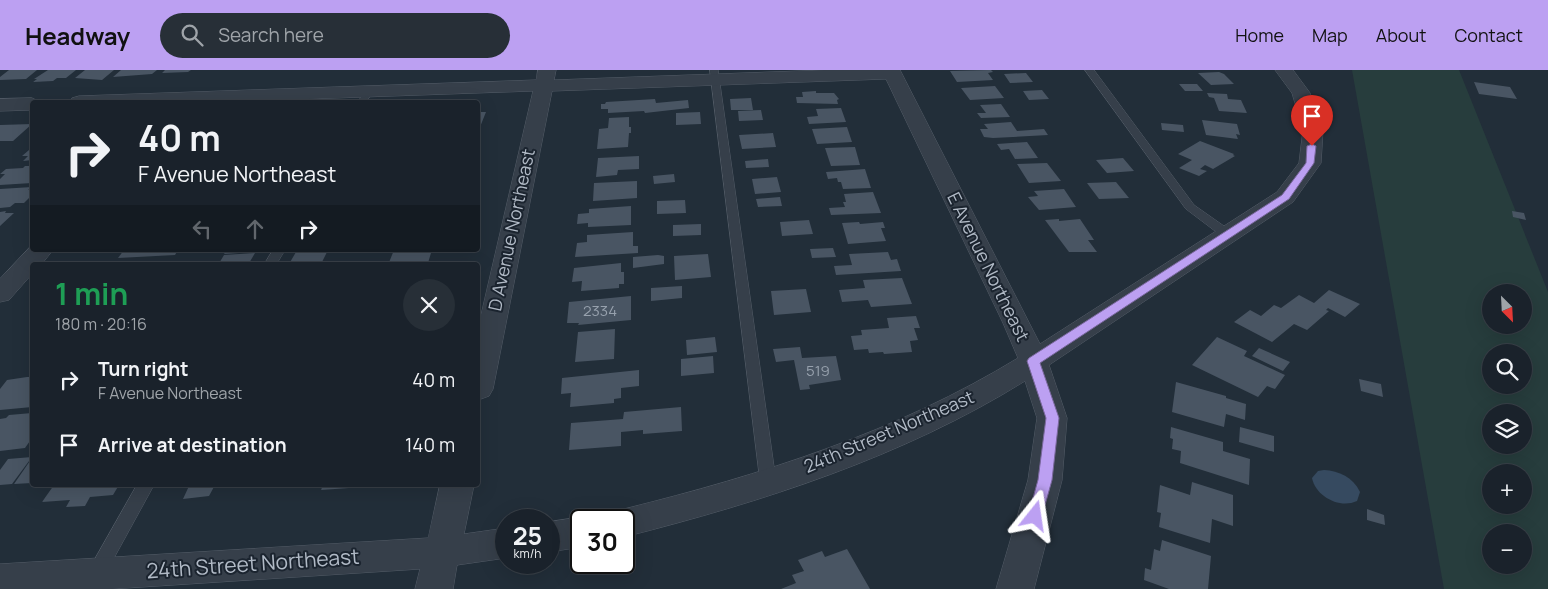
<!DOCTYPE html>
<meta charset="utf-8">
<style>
:root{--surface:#1a222b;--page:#272f37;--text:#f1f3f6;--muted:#9fa4a9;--line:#383f47;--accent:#bca0f2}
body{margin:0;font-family:Manrope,sans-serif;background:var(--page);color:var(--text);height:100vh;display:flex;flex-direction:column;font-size:19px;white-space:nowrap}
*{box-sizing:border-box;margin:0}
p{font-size:16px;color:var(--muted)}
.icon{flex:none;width:28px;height:28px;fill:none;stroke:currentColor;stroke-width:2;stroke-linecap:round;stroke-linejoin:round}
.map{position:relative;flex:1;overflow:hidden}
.side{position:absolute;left:30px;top:192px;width:450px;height:225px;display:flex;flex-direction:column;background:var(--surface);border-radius:5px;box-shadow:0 5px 20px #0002,0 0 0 1px var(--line)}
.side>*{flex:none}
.banner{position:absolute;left:30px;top:30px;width:450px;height:152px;border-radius:5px;box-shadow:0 5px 20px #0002,0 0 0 1px var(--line);background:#1a222b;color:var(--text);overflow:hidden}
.needle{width:32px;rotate:156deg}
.controls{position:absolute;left:1482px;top:214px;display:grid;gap:10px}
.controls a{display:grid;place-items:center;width:50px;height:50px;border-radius:50%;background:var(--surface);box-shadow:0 5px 20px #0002,0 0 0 1px var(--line);font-size:25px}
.speed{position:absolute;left:495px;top:439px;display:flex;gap:10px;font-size:25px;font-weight:700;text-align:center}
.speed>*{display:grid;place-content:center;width:65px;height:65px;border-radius:50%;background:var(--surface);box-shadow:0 5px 20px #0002,0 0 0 1px var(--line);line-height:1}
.speed small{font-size:12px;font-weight:400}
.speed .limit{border:2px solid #111;border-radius:8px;background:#fff;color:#111}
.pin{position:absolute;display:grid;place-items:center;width:42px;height:42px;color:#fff;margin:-51px -21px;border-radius:50% 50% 50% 0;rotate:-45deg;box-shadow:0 0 5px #0007}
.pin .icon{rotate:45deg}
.me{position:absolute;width:55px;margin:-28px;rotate:15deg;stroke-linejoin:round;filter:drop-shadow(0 0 4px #0008)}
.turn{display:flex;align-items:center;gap:18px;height:105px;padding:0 25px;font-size:22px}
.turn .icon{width:65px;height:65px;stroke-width:2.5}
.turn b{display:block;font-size:35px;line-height:42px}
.lanes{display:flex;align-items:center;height:48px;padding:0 25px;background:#0003;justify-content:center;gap:25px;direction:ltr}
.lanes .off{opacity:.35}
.round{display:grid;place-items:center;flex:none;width:52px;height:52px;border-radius:26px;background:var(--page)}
.summary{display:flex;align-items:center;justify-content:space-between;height:85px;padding:0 25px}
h1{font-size:30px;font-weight:700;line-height:38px;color:#1e9e55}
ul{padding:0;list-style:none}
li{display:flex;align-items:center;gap:15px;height:65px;padding:0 25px}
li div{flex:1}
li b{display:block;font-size:19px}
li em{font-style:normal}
header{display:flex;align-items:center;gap:30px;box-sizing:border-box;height:70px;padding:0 25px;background:var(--accent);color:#111}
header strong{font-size:24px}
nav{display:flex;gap:28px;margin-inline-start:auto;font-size:18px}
.search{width:350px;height:45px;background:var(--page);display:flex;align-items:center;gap:12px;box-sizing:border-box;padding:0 18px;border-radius:28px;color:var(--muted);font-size:19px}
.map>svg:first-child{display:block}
</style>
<header>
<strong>Headway</strong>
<div class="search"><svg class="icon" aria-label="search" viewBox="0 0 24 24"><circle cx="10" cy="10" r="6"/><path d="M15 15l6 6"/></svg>Search here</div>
<nav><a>Home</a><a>Map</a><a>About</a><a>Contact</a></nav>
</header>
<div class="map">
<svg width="1548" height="519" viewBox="0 0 1548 519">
<rect width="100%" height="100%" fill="#222e39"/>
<path fill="#273d3d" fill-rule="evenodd" d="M1352,0H1459L1548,222V519H1444ZM1491,222H1524V255H1491ZM1491,282H1524V315H1491ZM1491,342H1524V375H1491ZM1491,402H1524V435H1491ZM1491,462H1524V495H1491Z"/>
<path fill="#364a60" d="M1324,400C1339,401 1353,407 1360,422L1357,431C1340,439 1316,427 1312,408L1318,401Z"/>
<path fill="#495563" d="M9,0H37L26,9L0,10V7Z
M48,0H76L66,8H57L53,11L33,12L37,9H34Z
M85,0H114L102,10L75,8Z
M121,0H157L152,4L113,7Z
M165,0H191L188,2L162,3Z
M991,0L993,2L988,3L993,10L957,12L950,1Z
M1219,2L1224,4L1234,14L1211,15L1198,3Z
M1026,3L1033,12L1010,13L1004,4Z
M1474,12L1510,17L1517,29L1479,24Z
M1179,14H1197L1203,21H1185Z
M995,16L1004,28L970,30L961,18Z
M1042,20L1049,29L1029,30L1023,21Z
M816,21V23H834L839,29L837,30L838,34L797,33L796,27H803L802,22Z
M1207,23L1227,24L1228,29L1241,30L1247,43L1219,41L1214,28L1209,27Z
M751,28L753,40H731L730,29Z
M655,29L656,33L688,30L689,38L645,43L644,41L608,43V39H601V34H605L606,32Z
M1001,34L1010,47L981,48L977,43H986L980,35Z
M841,38L846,52L809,54L807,47L818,46L816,39Z
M761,40L763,50L739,51L738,41Z
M478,42H486L480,57H478Z
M700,42L701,54L676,55V43Z
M629,47V57H631V63H629L628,77L597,79L599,59L608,58L609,48Z
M1202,50L1237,54L1240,65L1236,64L1238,69L1206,65Z
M1011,52L1017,61L1044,59L1048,65L993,68L984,67L980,59H988L984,54Z
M1161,53L1183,55L1184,62L1162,60Z
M32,54L13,71H0V55Z
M847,57L852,72L817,74L812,59Z
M773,63L776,77L742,79L739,65Z
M1200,71L1234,84L1233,85L1235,86L1213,99L1205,95L1200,99L1207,101L1199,106L1179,98L1192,90L1178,84Z
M1027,72L1038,88L1015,89L1009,79L1001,80L997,74Z
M855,77L860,95L831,96L825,78Z
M29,80H32V90L23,91L28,86H22Z
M639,86V99L618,100L617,105L596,107L598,88Z
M1123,88L1134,101L1107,103L1096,90Z
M768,89L769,97L746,98L745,91Z
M1047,93L1061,111L1029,113L1017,94Z
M25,96H32V113L0,115V109L5,104H0L6,99L23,98Z
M865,99L871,118L843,119L841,112H838L837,108L828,109L826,102Z
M674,104L675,112L654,114L653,106Z
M777,107L781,122L755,124L752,109Z
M637,111V128L593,131L594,113Z
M1116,112L1129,128L1099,129L1087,113Z
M32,117L28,120H32V125L24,133H15L10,137L0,138V119Z
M1064,119L1076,137L1039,140L1028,127L1038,126L1034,121Z
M873,122L881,143L831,145L829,138L845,137L843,132H846L844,124Z
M780,127L782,136L758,137L756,129Z
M685,130L686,143L657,144V131Z
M631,136V155L588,157V153L577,154L578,144L589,143V139Z
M6,141L5,143H14L0,156V142Z
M1512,141L1524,143L1526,150L1513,147Z
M1059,149V151L1080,149L1094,170H1088L1097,182H1069L1045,150Z
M809,150L813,164L782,166L780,152Z
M859,152L860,154L883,152L885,158H881L886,171L848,174L842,153Z
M701,154V165L673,166V155Z
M633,162V176H638V183L575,187L577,173L587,172V165Z
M833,178L836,187L812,188L810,179Z
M124,180H178L175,185L118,188Z
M227,180H255L254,182L224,184Z
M328,180L322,192L289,194L296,182Z
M394,180H426L425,183H431L428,193L421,195H388Z
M888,182L891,190L897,189L901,201L836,205L834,196L852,195L849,184Z
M255,183L248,195H218L224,185Z
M708,184L711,207L675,210L674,186Z
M658,185L664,186V194L633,198V187Z
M621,193V202H624V214H619V218L581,221L582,211L572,212L574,198Z
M902,208L912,234L871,237L868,230L842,232L839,220L865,218L863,210Z
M682,216V228L651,231V218Z
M806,219L811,242L774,245L771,221Z
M1329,220L1360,234L1345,247L1328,238L1326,240L1329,241L1307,260L1294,254L1272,272L1234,252L1250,240L1261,246L1274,235L1281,238L1299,225L1314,233Z
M631,226V250L578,255L579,253H567L569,232Z
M916,246L920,258H914L918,270L910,271L912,282L884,284L883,282L869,283L868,279L854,280L851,266L862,265L861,260L889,258L887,248Z
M615,259L614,289L575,292L578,262Z
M715,267L717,282L687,285L686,270Z
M1217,267L1247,281L1244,286L1285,305L1275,319L1267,316L1258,327L1192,295Z
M800,277L802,288L836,286L841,310L809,315L810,319L800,320L794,290L776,292L773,279Z
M1259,278L1290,292L1283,301L1252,286Z
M713,286L714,303L681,306V289Z
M639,300V316L621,318V328L614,329V333L570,337L571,323L561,324L562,308Z
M27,307H32V337L0,340V319L7,310Z
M1359,309L1381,314L1383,327L1361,321Z
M1176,312L1226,326V328L1246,334L1245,350L1226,344L1224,357L1172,342Z
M681,337L682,361L643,364V360L621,362V376L569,380L571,353L623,349L624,342Z
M32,343V368L25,378L0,381V349L6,348L9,345Z
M1171,357L1223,372V381L1250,389L1249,415L1180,393L1181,381L1172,379L1173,369L1170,368Z
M1240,357L1274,366V382L1239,372Z
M32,387L12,414L0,415V400L8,389Z
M32,388V413L14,414Z
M1192,412L1233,425V456L1212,449L1210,473L1159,457L1161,443L1157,442L1160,415L1190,425Z
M54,415H119L113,425L90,427L85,436L66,437L70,430L42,432Z
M176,415H215L209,426L183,429L189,416L175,418Z
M323,415H350L349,418L321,420Z
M1367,439L1384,445L1385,455L1367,450Z
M1162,470L1211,486L1208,519H1169L1144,510L1145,498L1151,500L1154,479L1160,481Z
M847,479L870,519H781L796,513L792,505L804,501L798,490L822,481L825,487Z"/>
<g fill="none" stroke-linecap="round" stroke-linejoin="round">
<g stroke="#545d68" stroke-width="1">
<path id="service" d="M710,0H718L776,411L774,416L768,418L762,416L760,411Z
M1085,0H1094L1194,135L1231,161L1233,164L1231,167H1223L1186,139Z
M368,19L373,22L366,32H358L365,20Z
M273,180H285L276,195H264Z
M137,415H154L97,519H78Z"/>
</g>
<g stroke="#545d68" stroke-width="1">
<path id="minor" d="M538,0H556L554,10L826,0H900L1040,274L1277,122L1299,93L1303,60L1292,23L1275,0H1293L1310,23L1323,60L1321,93L1293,132L1049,295L1067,348L1062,410L1034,519H996L1028,410L1037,348L1025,311C903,387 762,432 624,467V450H608L612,443L624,439C761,405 897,362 1018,288L1003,253L886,9L552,21L493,319L489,326L478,330V258L533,21L223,32H70L72,28L79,26L536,10Z
M32,28L40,32H32V40L0,41V29Z
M32,175V180H53L41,195H32V204L9,230L0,232V209Z
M440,415H474L464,464L506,458V488L457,495L453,519H415L420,499L111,519H0V494L428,468Z
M581,447L589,450H581V477L549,482V452Z"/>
</g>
<use href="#service" fill="#363f4a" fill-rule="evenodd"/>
<use href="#minor" fill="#363f4a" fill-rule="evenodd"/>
</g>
<path fill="#bca0f2" stroke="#7a689d" d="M1312,74L1316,76L1314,93L1289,129L1040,293L1059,348L1052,410L1042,446L1040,450L1035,452L1030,450L1028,446L1038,410L1046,348L1027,291L1029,288L1282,125L1306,93L1307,76Z"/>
<g text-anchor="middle" stroke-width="4" stroke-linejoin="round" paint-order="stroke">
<g font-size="15" fill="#97a1ad">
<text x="600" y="246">2334</text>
<text x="818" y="306">519</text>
</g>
<g font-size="18" fill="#b1bac6" stroke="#1b242f">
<text transform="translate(512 160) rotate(-78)" y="6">D Avenue Northeast</text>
<text transform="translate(988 197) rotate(64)" y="6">E Avenue Northeast</text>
<text transform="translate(889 362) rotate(-23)" y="6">24th Street Northeast</text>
</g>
<g font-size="21" fill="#b1bac6" stroke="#1b242f">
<text transform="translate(253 494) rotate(-4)" y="7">24th Street Northeast</text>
</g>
</g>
</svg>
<div class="controls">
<a><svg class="needle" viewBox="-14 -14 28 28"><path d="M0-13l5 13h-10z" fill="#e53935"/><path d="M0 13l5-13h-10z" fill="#9fa4a9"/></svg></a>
<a><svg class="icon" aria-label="search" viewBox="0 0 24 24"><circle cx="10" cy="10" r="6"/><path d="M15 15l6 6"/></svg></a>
<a><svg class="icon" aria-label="layers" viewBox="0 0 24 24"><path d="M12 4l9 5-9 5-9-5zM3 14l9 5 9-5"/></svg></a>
<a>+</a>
<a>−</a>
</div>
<div class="speed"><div>25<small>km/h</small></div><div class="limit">30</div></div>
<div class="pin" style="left:1312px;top:76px;background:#d93025"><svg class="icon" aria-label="arrive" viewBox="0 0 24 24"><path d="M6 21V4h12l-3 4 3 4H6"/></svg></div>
<svg class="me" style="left:1035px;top:446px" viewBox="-20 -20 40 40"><path d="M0-17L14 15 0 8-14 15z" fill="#bca0f2" stroke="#fff" stroke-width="4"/></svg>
<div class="banner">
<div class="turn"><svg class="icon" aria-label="right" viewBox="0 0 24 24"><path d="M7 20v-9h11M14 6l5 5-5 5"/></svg><div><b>40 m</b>F Avenue Northeast</div></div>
<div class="lanes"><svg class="icon off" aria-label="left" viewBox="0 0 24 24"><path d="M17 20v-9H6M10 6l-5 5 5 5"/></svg><svg class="icon off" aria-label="ahead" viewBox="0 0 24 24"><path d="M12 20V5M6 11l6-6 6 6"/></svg><svg class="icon" aria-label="right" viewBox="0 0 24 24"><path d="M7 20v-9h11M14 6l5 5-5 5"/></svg></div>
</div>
<section class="side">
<div class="summary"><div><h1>1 min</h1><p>180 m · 20:16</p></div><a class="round"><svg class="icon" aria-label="close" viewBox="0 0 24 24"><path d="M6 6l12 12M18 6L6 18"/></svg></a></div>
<ul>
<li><svg class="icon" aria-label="right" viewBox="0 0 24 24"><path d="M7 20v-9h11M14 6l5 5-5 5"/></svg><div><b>Turn right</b><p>F Avenue Northeast</p></div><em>40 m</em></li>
<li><svg class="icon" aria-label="arrive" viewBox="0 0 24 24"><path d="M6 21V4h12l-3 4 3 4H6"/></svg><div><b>Arrive at destination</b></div><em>140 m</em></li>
</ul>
</section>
</div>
